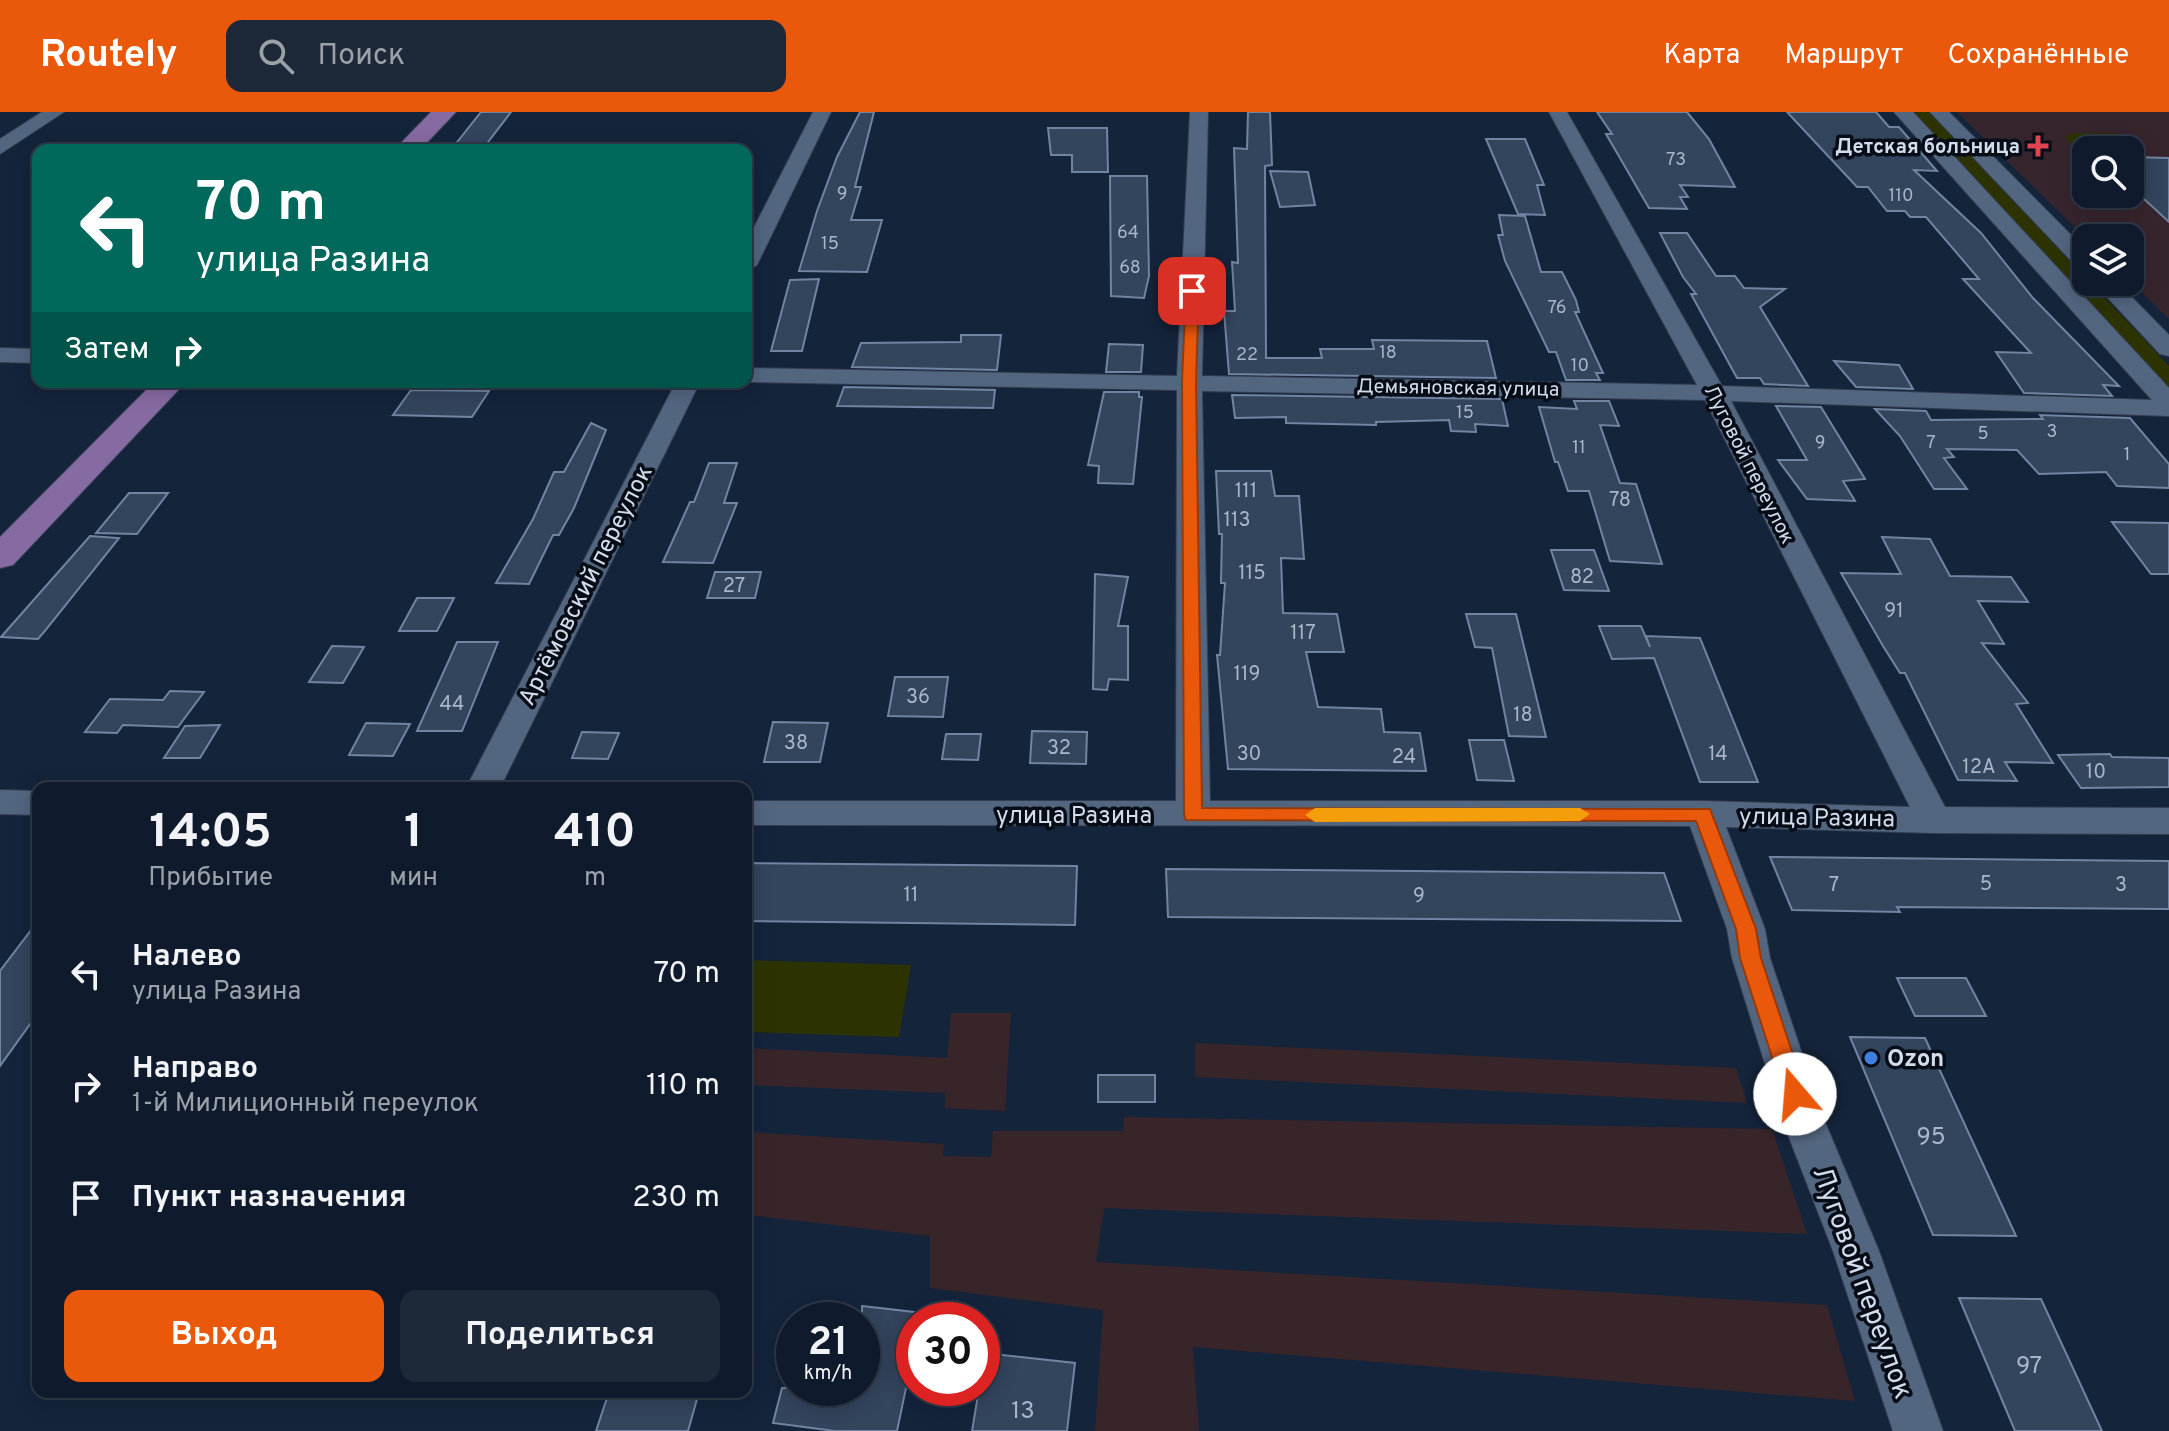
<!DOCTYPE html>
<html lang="ru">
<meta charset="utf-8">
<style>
:root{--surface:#0f1b2c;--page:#1d2838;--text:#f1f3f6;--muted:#9ba1a9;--line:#2f3948;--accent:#ea580c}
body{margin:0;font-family:Overpass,sans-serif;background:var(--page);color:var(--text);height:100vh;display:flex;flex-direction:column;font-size:30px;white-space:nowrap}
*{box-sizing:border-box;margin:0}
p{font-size:26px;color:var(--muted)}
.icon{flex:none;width:44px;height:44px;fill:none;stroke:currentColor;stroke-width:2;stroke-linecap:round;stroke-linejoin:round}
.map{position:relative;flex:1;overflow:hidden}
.details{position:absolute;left:32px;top:670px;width:720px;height:616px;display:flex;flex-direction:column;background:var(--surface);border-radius:16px;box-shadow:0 4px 20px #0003,0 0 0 2px var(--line)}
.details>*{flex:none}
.banner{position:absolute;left:32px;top:32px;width:720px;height:244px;border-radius:16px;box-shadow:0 4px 20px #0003,0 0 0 2px var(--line);background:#00695c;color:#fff;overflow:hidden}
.tools{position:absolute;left:2072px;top:24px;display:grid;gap:16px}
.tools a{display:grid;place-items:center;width:72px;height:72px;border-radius:16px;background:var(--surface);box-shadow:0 4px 20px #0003,0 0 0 2px var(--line);font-size:40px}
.speed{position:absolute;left:776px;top:1190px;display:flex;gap:16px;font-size:40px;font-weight:700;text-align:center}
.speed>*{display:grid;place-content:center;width:104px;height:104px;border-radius:50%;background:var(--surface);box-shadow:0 4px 20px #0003,0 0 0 2px var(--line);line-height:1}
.speed small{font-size:20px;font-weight:400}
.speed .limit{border:12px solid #d22;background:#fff;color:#111}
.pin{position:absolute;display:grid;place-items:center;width:68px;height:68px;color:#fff;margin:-34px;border-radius:16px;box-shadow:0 4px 12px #0006}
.me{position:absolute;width:88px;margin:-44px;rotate:342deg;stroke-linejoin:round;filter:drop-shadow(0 0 6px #0008)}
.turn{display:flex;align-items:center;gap:28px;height:168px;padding:0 32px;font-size:36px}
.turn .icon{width:104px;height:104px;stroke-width:2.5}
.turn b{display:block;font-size:56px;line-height:68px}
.then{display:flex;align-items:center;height:76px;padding:0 32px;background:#0003;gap:16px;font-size:30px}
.eta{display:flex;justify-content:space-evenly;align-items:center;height:136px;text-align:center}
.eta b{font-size:48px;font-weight:700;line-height:56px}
.primary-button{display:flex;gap:16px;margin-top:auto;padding:16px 32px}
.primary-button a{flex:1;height:92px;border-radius:16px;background:var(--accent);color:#fff;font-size:32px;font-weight:700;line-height:92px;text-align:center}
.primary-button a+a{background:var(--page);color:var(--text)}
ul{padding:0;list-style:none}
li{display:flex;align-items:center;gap:24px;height:112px;padding:0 32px}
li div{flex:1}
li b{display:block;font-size:30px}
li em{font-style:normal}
header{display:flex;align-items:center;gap:48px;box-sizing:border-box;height:112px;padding:0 40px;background:var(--accent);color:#fff}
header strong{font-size:38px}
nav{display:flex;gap:44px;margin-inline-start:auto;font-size:28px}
.search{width:560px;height:72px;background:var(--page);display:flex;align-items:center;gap:20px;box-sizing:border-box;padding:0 28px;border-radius:16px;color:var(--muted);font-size:30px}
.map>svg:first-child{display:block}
</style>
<header>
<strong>Routely</strong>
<div class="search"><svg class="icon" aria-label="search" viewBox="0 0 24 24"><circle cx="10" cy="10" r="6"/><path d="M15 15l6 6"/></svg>Поиск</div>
<nav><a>Карта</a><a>Маршрут</a><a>Сохранённые</a></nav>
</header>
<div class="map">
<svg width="2169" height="1319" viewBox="0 0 2169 1319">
<rect width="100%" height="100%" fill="#14243b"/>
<path fill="#38252a" d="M951,901H1011L1005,999L945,996V981L746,973V936L947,946Z
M1195,931L1736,956L1747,991L1195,965Z
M1124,1005L1772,1017L1807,1122L1104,1096L1096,1150L1827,1193L1855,1289L1193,1235L1199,1319H1095L1103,1198L930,1176V1124L746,1103V1020L944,1032L943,1044L991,1045L993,1019H1123Z"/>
<path fill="#37252e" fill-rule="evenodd" d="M1957,0H2169V207L2130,169V126H2086ZM2086,38H2130V82H2086Z"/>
<path fill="#2c3301" d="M1909,0H1929L2086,166V170H2090L2169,254V276Z
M2074,21H2116L2143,32C2133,43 2080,37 2067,28L2065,25Z
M746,848L911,853L899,925L746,920Z"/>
<path fill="#33445d" stroke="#7184a1" stroke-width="2" d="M481,0H511L485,34H454Z
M860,0H874L855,75H861L851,108H882L867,160L799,159L817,99L837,45Z
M1248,0H1270L1272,53L1265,54L1266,246H1322L1320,237H1374L1372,228L1487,229L1496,266L1229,262L1224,199H1235L1232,150L1238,151L1234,36L1247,37Z
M1597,0H1687L1709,27L1735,75L1680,73L1688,85H1680L1687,97L1649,96L1606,22H1612Z
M1787,0H1876L1889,15H1899L1937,59L1914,58L1981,121L2033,186L2119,274L2103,273L2112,284L2024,281L1996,240L2031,241L1963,167H1979L1926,105H1910L1905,99H1887L1868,75H1857Z
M1048,16H1107L1108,60H1072V43H1051Z
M1486,27H1525L1544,73H1537L1545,103L1518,102Z
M2130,45L2169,46V110L2130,74Z
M1270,59L1308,60L1315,93L1280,95Z
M1110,64H1147L1149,164L1144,186L1111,184Z
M1499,103L1525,104L1541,160H1562L1576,188L1579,200H1575L1603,261H1596L1600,268H1566L1556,240H1549L1505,149L1498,123H1503Z
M1660,121H1687L1716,164H1735L1744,176L1785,177L1760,195L1808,274L1764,272L1760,266H1737L1691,182H1696L1683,165Z
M819,167L802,239H771L790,168Z
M961,223H1001L997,258L852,255L861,231L961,230Z
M1109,232L1143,233L1141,260H1106Z
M1834,249L1899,253L1913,277L1856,275Z
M844,275L995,278L993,296L837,294Z
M411,278L489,279L472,305L393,303Z
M1104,280H1139V285H1142L1133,372L1098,371L1099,354L1088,353Z
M1232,283L1502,287L1508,314L1475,312L1476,320L1451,319L1449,308L1376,310V313L1286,311V305L1235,306Z
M1574,289H1609L1619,314L1600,313L1620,371L1636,372L1662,452L1610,449L1589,379H1568L1558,350H1555L1539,295L1577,297Z
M1776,294L1821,295L1865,367L1843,369L1855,389L1807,387L1778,348H1807Z
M1875,297L1926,299L1931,308L2043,307L2040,303L2130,306L2169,352V376L2117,374L2106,360L2039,362L2017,338L1947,337L1954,345L1944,346L1967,377H1934L1900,324Z
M591,311L606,318L574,396L559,423H553L529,472L496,471L533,407L554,360H564Z
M709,351H737L724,391H737L713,451L663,450L690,390H694Z
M1216,359H1271L1275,384H1299L1304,447L1281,446L1283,501L1337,502L1344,540H1306L1318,595L1381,597L1384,620L1420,621L1426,659L1228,657L1217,543H1220L1225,471H1221L1222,422H1219Z
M129,381H168L137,422L96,421Z
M2112,410L2169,411V462H2151Z
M90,424L119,426L44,520L38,527L1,525Z
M1882,425L1930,427L1950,464L2011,465L2028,490L1978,489L2004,532L1982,531L2028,591L2016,592L2053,651L2005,650L2017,669L1958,668L1905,561H1900L1883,534L1841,461L1901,462Z
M1551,438H1594L1609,479L1564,478Z
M715,460H761L755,486H707Z
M1095,462L1128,465L1118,514H1128V568L1109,567L1107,578L1093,577Z
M417,486H454L437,519H399Z
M1466,502H1516L1546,625L1509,624L1492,536L1475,535Z
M1599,514H1641L1650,535L1646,524L1700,526L1758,670H1700L1654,546L1612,547Z
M457,530H498L462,619H417Z
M332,534L364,535L343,571L309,570Z
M895,565H948L943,605L888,604Z
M170,579L204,580L178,615L123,613L117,621L85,620L110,587L163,588Z
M773,610L828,611L820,650H764Z
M366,611L410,612L393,644L349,643Z
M220,613L200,646H164L185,614Z
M1032,619L1087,620L1086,652L1030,651Z
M582,620L619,621L608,647L572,646Z
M946,622H981L978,648L942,647Z
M1469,628H1504L1514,669L1477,668Z
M2110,642L2112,645L2169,646V675L2081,676L2058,643Z
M1770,745L2169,749V797L1897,795L1900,800L1792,798Z
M746,751L1077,754L1075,813L746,809Z
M1166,757L1664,761L1681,809L1168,805Z
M38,809V901L0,954V859Z
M1897,866H1966L1986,904H1915Z
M1850,925L1925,926L2016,1124L1933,1123Z
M1098,963H1155V990H1098Z
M1959,1186L2041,1187L2102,1319H2015Z
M862,1194L914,1200V1238L897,1319H835L773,1311L782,1276H862Z
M985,1241L1075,1251L1067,1319H972Z
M609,1280H699L688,1319H596Z"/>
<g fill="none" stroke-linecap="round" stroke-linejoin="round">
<g stroke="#343e52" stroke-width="2">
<path id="minor" d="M42,0H64L0,42V27Z
M813,0H831L757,153L746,160V131Z
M1190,0H1208L1202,264L1697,273L1549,0H1567L1722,274L2152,288L1894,0H1913L2169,276V304L1731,289L1945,695L2169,696V722L1934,721L1726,715L1765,817L1770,846L1825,1010L1879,1139L1943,1319H1893L1833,1139L1783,1010L1732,846L1727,817L1690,714L746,713V689H1176L1177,278L744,270L746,256L1177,264ZM1202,279L1705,288L1910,695L1703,689H1210Z
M1930,0H1949L2086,138V158L2078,156Z
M2093,170H2117L2169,223V244L2160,242Z
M0,236L38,237V251L0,250Z
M676,270H700L500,676H466Z
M0,678L38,679V703L0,702Z"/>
</g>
<g stroke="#343e52" stroke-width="2">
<path id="major" d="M431,0H456L420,38H394Z
M154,270H186L13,453L0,456V425Z"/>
</g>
<use href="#minor" fill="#536680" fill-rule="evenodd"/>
<use href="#major" fill="#866aa2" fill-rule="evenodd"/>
</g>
<path fill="#ea580c" stroke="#983908" stroke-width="2" d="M1192,176L1199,179L1196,269L1202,696L1710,697L1756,817L1761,846L1806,982L1803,989L1795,992L1787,989L1784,982L1740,846L1736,817L1696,709L1186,708L1184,703L1182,269L1186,179Z"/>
<path fill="#f59e0b" d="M1315,696H1580L1590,702L1580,709L1315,710L1305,703Z"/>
<path fill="#e0444e" stroke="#070d17" stroke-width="3" d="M2034 22h8v8h8v8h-8v8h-8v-8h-8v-8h8z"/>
<circle fill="#3f7fe0" stroke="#070d17" stroke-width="3" cx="1871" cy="946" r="8"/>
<g text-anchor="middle" stroke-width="7" stroke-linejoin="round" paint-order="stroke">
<g font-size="18" fill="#aab6c8">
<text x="1676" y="53">73</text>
<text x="842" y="87">9</text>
<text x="1901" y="89">110</text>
<text x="1128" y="126">64</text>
<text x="830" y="137">15</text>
<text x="1130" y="161">68</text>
<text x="1557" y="201">76</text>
<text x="1388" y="246">18</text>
<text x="1247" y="248">22</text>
<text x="1580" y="259">10</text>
<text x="1465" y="306">15</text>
<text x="2052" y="325">3</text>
<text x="1983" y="327">5</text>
<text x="1820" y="336">9</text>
<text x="1931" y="336">7</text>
<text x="1579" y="341">11</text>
<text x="2127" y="348">1</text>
</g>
<g font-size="20" font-weight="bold" fill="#d2dcec" stroke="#070d17" text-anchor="end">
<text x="2020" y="41">Детская больница</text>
</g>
<g font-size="20" fill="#d2dcec" stroke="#070d17">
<text transform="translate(1458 275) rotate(1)" y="7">Демьяновская улица</text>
<text transform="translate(1750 352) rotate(63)" y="7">Луговой переулок</text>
</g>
<g font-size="20" fill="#aab6c8">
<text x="1246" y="385">111</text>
<text x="1620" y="394">78</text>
<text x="1237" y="414">113</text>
<text x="1252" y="467">115</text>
<text x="1582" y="471">82</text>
<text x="734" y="480">27</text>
<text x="1894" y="505">91</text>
<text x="1303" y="527">117</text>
<text x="1247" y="568">119</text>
<text x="918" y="591">36</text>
<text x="452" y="598">44</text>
<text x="1523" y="609">18</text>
<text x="796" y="637">38</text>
<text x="1059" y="642">32</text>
<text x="1249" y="648">30</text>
<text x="1718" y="648">14</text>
<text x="1404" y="651">24</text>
<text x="1979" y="661">12А</text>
<text x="2096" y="666">10</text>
<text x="1986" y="778">5</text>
<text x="1834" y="779">7</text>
<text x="2121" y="779">3</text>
<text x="911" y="789">11</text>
<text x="1419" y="790">9</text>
</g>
<g font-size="24" fill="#d2dcec" stroke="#070d17">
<text transform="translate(585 473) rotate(-63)" y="8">Артёмовский переулок</text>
<text x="1074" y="711">улица Разина</text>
<text transform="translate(1817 705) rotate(1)" y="8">улица Разина</text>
</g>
<g font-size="24" font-weight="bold" fill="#d2dcec" stroke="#070d17" text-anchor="start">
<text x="1887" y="954">Ozon</text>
</g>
<g font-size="24" fill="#aab6c8">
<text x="1931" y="1032">95</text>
<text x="2029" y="1261">97</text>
<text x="1023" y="1306">13</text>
</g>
<g font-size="28" fill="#d2dcec" stroke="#070d17">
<text transform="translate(1864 1170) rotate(70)" y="10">Луговой переулок</text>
</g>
</g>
</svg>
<div class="tools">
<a><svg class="icon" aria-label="search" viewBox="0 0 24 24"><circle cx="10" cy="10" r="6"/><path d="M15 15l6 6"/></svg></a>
<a><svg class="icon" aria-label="layers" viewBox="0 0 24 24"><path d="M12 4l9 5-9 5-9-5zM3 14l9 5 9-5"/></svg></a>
</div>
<div class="speed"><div>21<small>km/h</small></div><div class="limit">30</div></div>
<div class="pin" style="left:1192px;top:179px;background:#d93025"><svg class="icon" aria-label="arrive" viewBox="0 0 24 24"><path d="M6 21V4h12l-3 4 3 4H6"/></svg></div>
<svg class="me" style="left:1795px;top:982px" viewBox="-20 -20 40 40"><circle r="19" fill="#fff"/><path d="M0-13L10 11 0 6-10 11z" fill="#ea580c"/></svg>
<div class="banner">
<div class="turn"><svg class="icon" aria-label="left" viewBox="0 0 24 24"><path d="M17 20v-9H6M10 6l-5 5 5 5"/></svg><div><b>70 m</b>улица Разина</div></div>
<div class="then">Затем<svg class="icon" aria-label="right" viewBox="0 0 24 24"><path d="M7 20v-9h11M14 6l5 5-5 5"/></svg></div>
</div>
<section class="details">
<div class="eta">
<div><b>14:05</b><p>Прибытие</p></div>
<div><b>1</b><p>мин</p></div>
<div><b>410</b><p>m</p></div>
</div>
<ul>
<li><svg class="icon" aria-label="left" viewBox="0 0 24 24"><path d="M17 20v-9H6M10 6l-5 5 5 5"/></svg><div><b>Налево</b><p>улица Разина</p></div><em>70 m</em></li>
<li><svg class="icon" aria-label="right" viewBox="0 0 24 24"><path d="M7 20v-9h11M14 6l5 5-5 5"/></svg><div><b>Направо</b><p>1-й Милиционный переулок</p></div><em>110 m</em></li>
<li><svg class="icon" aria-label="arrive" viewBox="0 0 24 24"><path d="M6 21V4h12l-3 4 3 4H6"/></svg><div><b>Пункт назначения</b></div><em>230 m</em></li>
</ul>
<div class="primary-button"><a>Выход</a><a>Поделиться</a></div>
</section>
</div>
